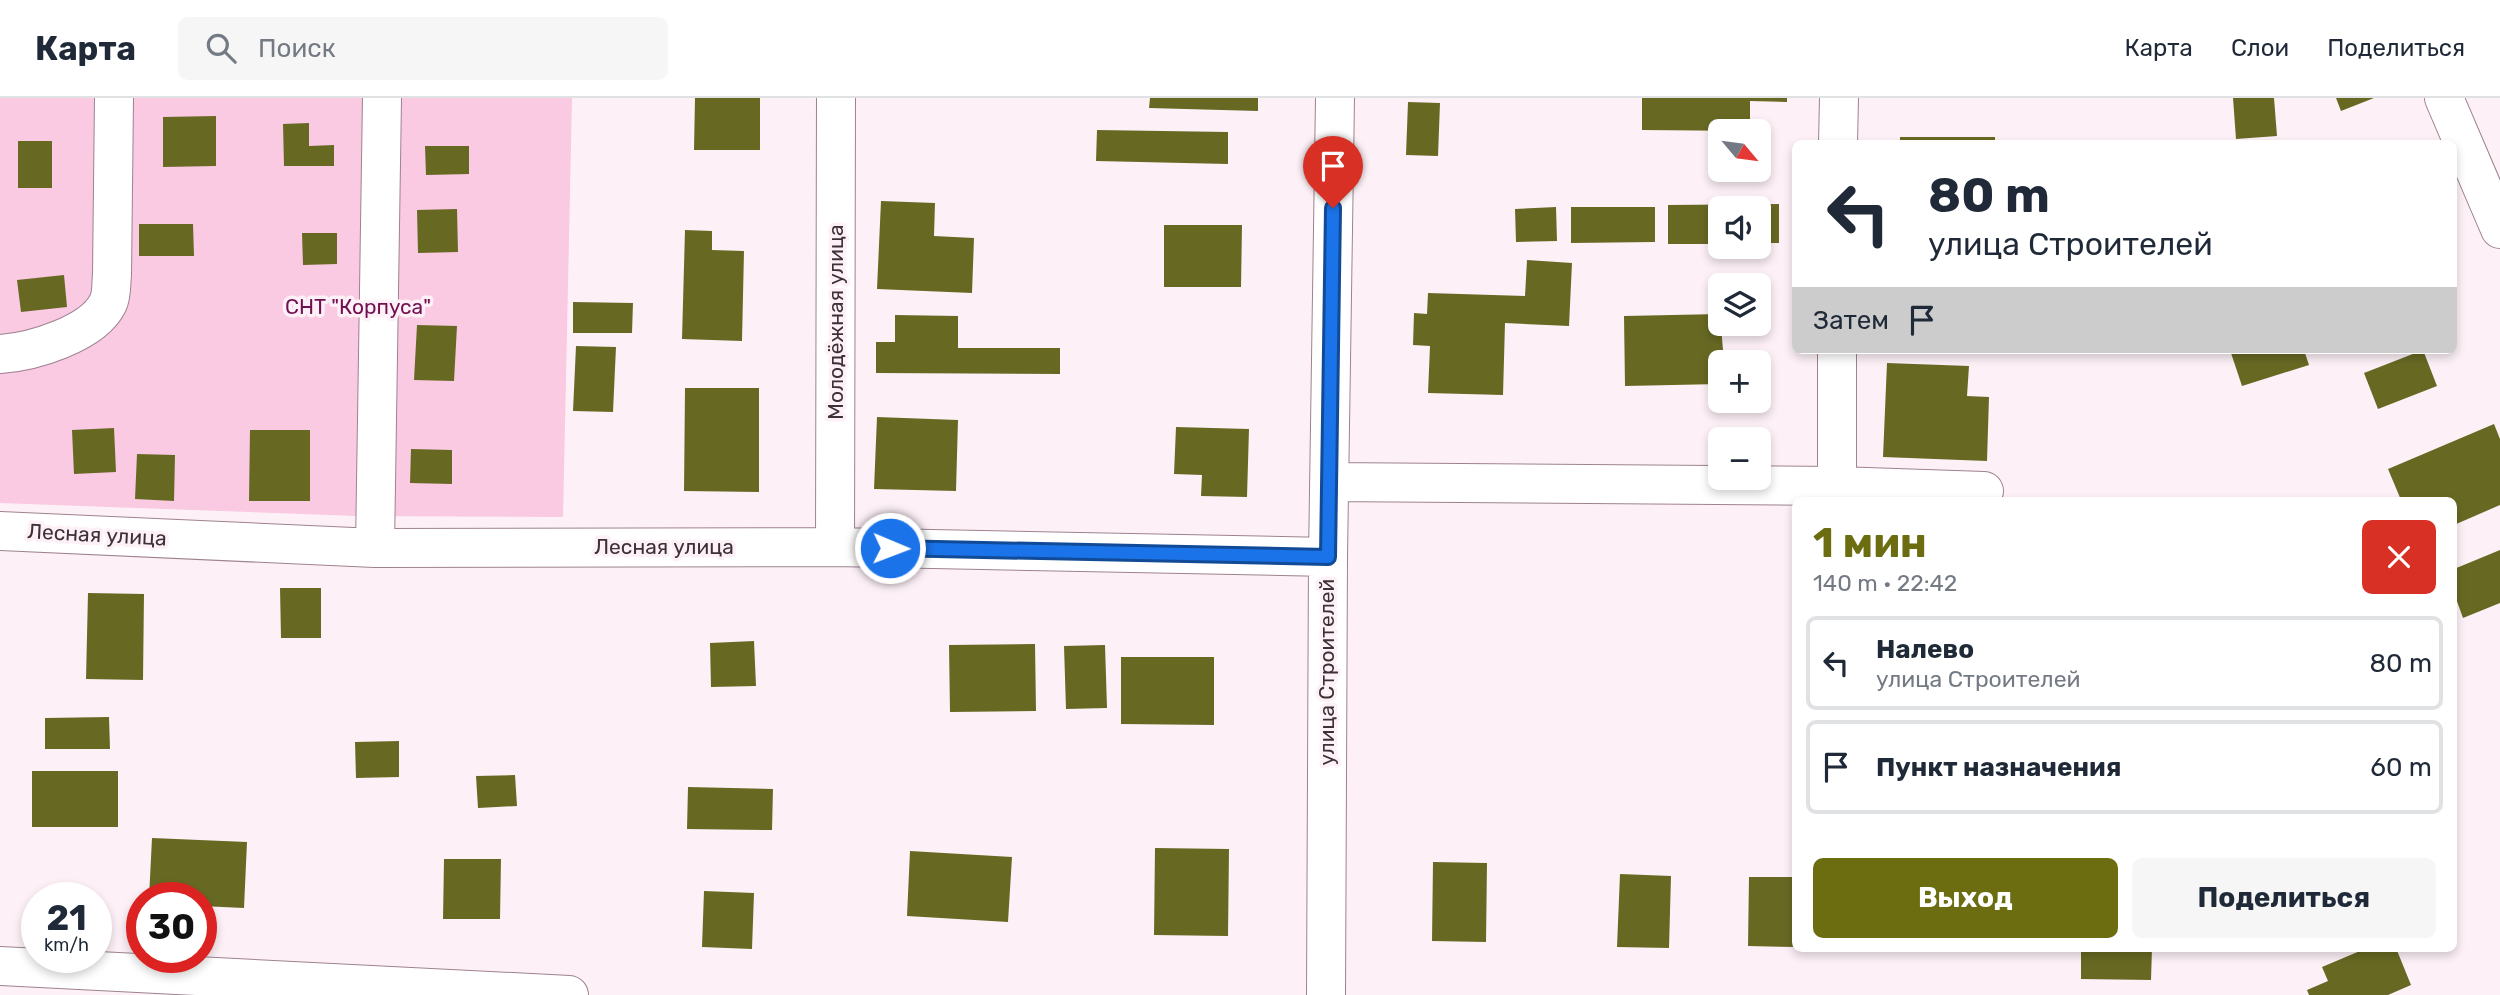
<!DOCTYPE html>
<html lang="ru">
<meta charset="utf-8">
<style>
:root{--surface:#fff;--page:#f6f6f7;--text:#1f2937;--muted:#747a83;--line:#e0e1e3;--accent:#6b6d10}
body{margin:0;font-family:Rubik,sans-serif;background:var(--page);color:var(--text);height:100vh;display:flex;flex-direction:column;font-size:26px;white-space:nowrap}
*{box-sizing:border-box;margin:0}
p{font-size:23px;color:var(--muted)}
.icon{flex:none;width:38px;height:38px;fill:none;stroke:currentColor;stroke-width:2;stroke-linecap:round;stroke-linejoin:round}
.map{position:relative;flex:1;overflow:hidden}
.side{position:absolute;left:1792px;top:399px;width:665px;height:455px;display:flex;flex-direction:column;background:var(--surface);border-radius:10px;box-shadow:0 4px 10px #0003}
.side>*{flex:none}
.guide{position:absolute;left:1792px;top:42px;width:665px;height:214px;border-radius:10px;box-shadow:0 4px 10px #0003;background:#fff;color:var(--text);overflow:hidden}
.needle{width:46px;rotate:119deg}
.tools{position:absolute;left:1708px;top:21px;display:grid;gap:14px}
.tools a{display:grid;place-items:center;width:63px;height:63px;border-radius:10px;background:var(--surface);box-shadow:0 4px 10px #0003;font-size:35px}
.speed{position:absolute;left:21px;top:784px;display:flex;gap:14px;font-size:35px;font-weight:700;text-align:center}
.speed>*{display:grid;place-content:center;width:91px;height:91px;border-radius:50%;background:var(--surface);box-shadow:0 4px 10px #0003;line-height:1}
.speed small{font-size:18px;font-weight:400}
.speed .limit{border:10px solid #d22;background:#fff;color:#111}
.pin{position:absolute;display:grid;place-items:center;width:60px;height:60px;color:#fff;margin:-72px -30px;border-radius:50% 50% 50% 0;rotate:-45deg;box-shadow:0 0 7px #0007}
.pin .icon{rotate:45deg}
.me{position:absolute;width:77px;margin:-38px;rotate:91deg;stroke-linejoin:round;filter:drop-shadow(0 0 5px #0008)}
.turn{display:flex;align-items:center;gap:24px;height:147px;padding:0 21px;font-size:32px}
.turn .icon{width:91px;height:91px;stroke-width:2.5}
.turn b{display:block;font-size:49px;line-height:60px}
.then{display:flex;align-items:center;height:66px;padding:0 21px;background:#0003;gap:14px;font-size:26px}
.round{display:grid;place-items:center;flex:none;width:74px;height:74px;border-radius:10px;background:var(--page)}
.summary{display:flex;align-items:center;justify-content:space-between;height:119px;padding:0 21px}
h1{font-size:42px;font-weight:700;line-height:52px;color:var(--accent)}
.button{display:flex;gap:14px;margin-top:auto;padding:14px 21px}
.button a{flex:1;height:80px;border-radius:10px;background:var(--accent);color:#fff;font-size:28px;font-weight:700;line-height:80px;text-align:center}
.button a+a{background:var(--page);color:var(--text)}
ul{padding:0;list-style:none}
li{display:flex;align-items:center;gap:21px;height:94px;margin:0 14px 10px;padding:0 7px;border:4px solid var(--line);border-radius:10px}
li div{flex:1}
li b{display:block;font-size:26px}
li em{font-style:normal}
header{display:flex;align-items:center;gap:42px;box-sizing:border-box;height:98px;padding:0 35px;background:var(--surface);border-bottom:2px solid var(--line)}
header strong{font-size:33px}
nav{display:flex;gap:38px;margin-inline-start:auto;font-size:24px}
.search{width:490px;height:63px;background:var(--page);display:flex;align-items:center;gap:18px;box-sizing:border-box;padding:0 24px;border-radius:10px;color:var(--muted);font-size:26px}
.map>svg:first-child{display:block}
</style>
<header>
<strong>Карта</strong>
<div class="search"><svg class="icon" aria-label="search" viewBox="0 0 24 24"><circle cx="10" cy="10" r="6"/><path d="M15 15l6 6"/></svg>Поиск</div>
<nav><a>Карта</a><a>Слои</a><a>Поделиться</a></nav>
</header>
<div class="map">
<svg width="2500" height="897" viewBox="0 0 2500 897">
<rect width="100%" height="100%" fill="#fdf1f7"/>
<path fill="#fac9e2" d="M0,0H572L563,419L356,418L0,405Z"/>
<path fill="#676923" d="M695,0H760V52H694Z
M1150,0H1258V13L1149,10Z
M1642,0H1787V4L1750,3V33L1642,32Z
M2233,0H2274L2277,38L2236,41Z
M2336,0H2374L2341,13Z
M1408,4L1440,5L1438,58L1406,57Z
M216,18V68L163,69V19Z
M309,25V48L334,47V68H284L283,26Z
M1097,32L1228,34V66L1096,63Z
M1900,39H1995V46H1900Z
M18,43H52V90H18Z
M425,48H469V76L426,77Z
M881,103L935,105L934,138L974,140L972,195L877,191Z
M1779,106V145H1759V110H1720V146H1668V107Z
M1556,109L1557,143L1516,144L1515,111Z
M1571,109H1655V144L1571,145Z
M457,111L458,154L418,155L417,112Z
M139,126H193L194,158H139Z
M1164,127H1242L1241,189H1164Z
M685,132L712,133V152L744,153L742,243L682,241Z
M302,135H337V166L303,167Z
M1527,162L1572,165L1569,228L1505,225L1503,297L1428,295L1430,248L1413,247L1414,215L1427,216L1428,195L1525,198Z
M64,177L67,209L21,214L17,182Z
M573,204L633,205L632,235H573Z
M1720,216L1724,264H1720V286L1625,288L1624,218Z
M895,217L958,218V250H1060V276L876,275V244H895Z
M417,227L457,228L454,283L414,282Z
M576,248L616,249L613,314L573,313Z
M2230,252H2304L2309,267L2242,288Z
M2423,252L2437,288L2378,311L2364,275Z
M1887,265L1969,268L1967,298L1989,299L1987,363L1883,359Z
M685,290H759V394L684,393Z
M877,319L958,322L956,393L874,391Z
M2494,326L2500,341V407L2454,427V402H2401L2388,371Z
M1176,329L1249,331L1247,399L1201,398L1202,377L1174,376Z
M114,330L116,374L74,376L72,332Z
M250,332H310V403H249Z
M411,351L452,352V386L410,385Z
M137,356L175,357L174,403L135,401Z
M2500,452V505L2463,520L2454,495V471Z
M280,490H321V540H281Z
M88,495L144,496L143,582L86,581Z
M754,543L756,588L711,589L710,545Z
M1035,546L1036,613L950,614L949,547Z
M1105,547L1107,610L1066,611L1064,548Z
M1121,559H1214V627L1121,626Z
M109,619L110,651H45V620Z
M399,643V679L356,680L355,644Z
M32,673H118V729H32Z
M515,677L517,708L478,710L476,678Z
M688,689L773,691L772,732L687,731Z
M152,740L247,744L244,810L201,808V800H149Z
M1155,750L1229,751L1228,838L1154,837Z
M910,753L1012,759L1008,824L907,818Z
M444,761H501L500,821H443Z
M1433,764L1487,765L1486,844L1432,843Z
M1620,776L1671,778L1669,850L1617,849Z
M1749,779H1796V849L1748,848Z
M704,793L754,795L752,851L702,849Z
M2081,850H2152L2151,882L2081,881Z
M2367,850H2396L2411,887L2388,897H2309L2307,892L2328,883L2322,869Z"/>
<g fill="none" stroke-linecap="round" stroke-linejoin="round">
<g stroke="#9e8290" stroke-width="40">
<path id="minor" d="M2444,0L2500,131
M1838,46L1839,0
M0,256C32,254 93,236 108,205C112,197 111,185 112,177L114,0
M1329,384L1837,388L1984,393
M1837,388V252
M0,433L375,450L835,449L1328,459
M835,449L836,0
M375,450L382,0
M0,868L569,897
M1326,897L1328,459L1335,0"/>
</g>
<use href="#minor" stroke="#fff" stroke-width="38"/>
</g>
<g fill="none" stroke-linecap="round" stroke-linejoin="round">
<g stroke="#114b97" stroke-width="18">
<path id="route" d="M890,450L1328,459L1333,110"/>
</g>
<use href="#route" stroke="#1a73e8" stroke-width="12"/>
</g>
<g text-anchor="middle" stroke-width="7" stroke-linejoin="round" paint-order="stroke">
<g font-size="21" fill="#710f50" stroke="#fdf1f7">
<text x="358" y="216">СНТ "Корпуса"</text>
</g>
<g font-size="21" fill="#3d3137" stroke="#fdf1f7">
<text transform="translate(836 224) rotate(-90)" y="7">Молодёжная улица</text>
<text transform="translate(97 437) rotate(3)" y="7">Лесная улица</text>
<text x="664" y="456">Лесная улица</text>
<text transform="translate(1327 574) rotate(-90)" y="7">улица Строителей</text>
</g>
</g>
</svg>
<div class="tools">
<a><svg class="needle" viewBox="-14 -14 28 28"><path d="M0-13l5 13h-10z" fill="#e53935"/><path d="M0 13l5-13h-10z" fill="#747a83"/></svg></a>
<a><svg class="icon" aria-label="sound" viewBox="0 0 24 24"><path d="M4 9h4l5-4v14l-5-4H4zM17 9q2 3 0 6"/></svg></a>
<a><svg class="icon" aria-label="layers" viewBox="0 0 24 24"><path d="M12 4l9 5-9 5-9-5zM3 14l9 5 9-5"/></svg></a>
<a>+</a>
<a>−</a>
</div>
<div class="speed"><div>21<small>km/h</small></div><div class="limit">30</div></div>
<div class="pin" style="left:1333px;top:110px;background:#d93025"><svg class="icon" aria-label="arrive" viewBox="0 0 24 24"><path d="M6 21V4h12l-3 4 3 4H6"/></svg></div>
<svg class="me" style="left:890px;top:450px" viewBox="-20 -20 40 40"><circle r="17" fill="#1a73e8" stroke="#fff" stroke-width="3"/><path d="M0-11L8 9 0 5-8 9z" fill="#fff"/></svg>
<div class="guide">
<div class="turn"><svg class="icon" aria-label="left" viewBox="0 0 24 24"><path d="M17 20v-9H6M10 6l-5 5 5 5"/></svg><div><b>80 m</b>улица Строителей</div></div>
<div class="then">Затем<svg class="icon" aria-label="arrive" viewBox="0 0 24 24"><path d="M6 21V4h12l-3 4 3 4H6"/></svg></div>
</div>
<section class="side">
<div class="summary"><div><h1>1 мин</h1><p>140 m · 22:42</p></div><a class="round" style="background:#d93025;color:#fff"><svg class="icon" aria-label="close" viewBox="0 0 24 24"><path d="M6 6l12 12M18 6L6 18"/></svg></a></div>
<ul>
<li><svg class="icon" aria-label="left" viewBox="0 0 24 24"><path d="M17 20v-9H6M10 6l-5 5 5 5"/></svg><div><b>Налево</b><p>улица Строителей</p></div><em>80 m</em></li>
<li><svg class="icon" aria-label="arrive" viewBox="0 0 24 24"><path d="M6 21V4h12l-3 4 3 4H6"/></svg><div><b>Пункт назначения</b></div><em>60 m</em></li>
</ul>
<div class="button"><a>Выход</a><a>Поделиться</a></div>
</section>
</div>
